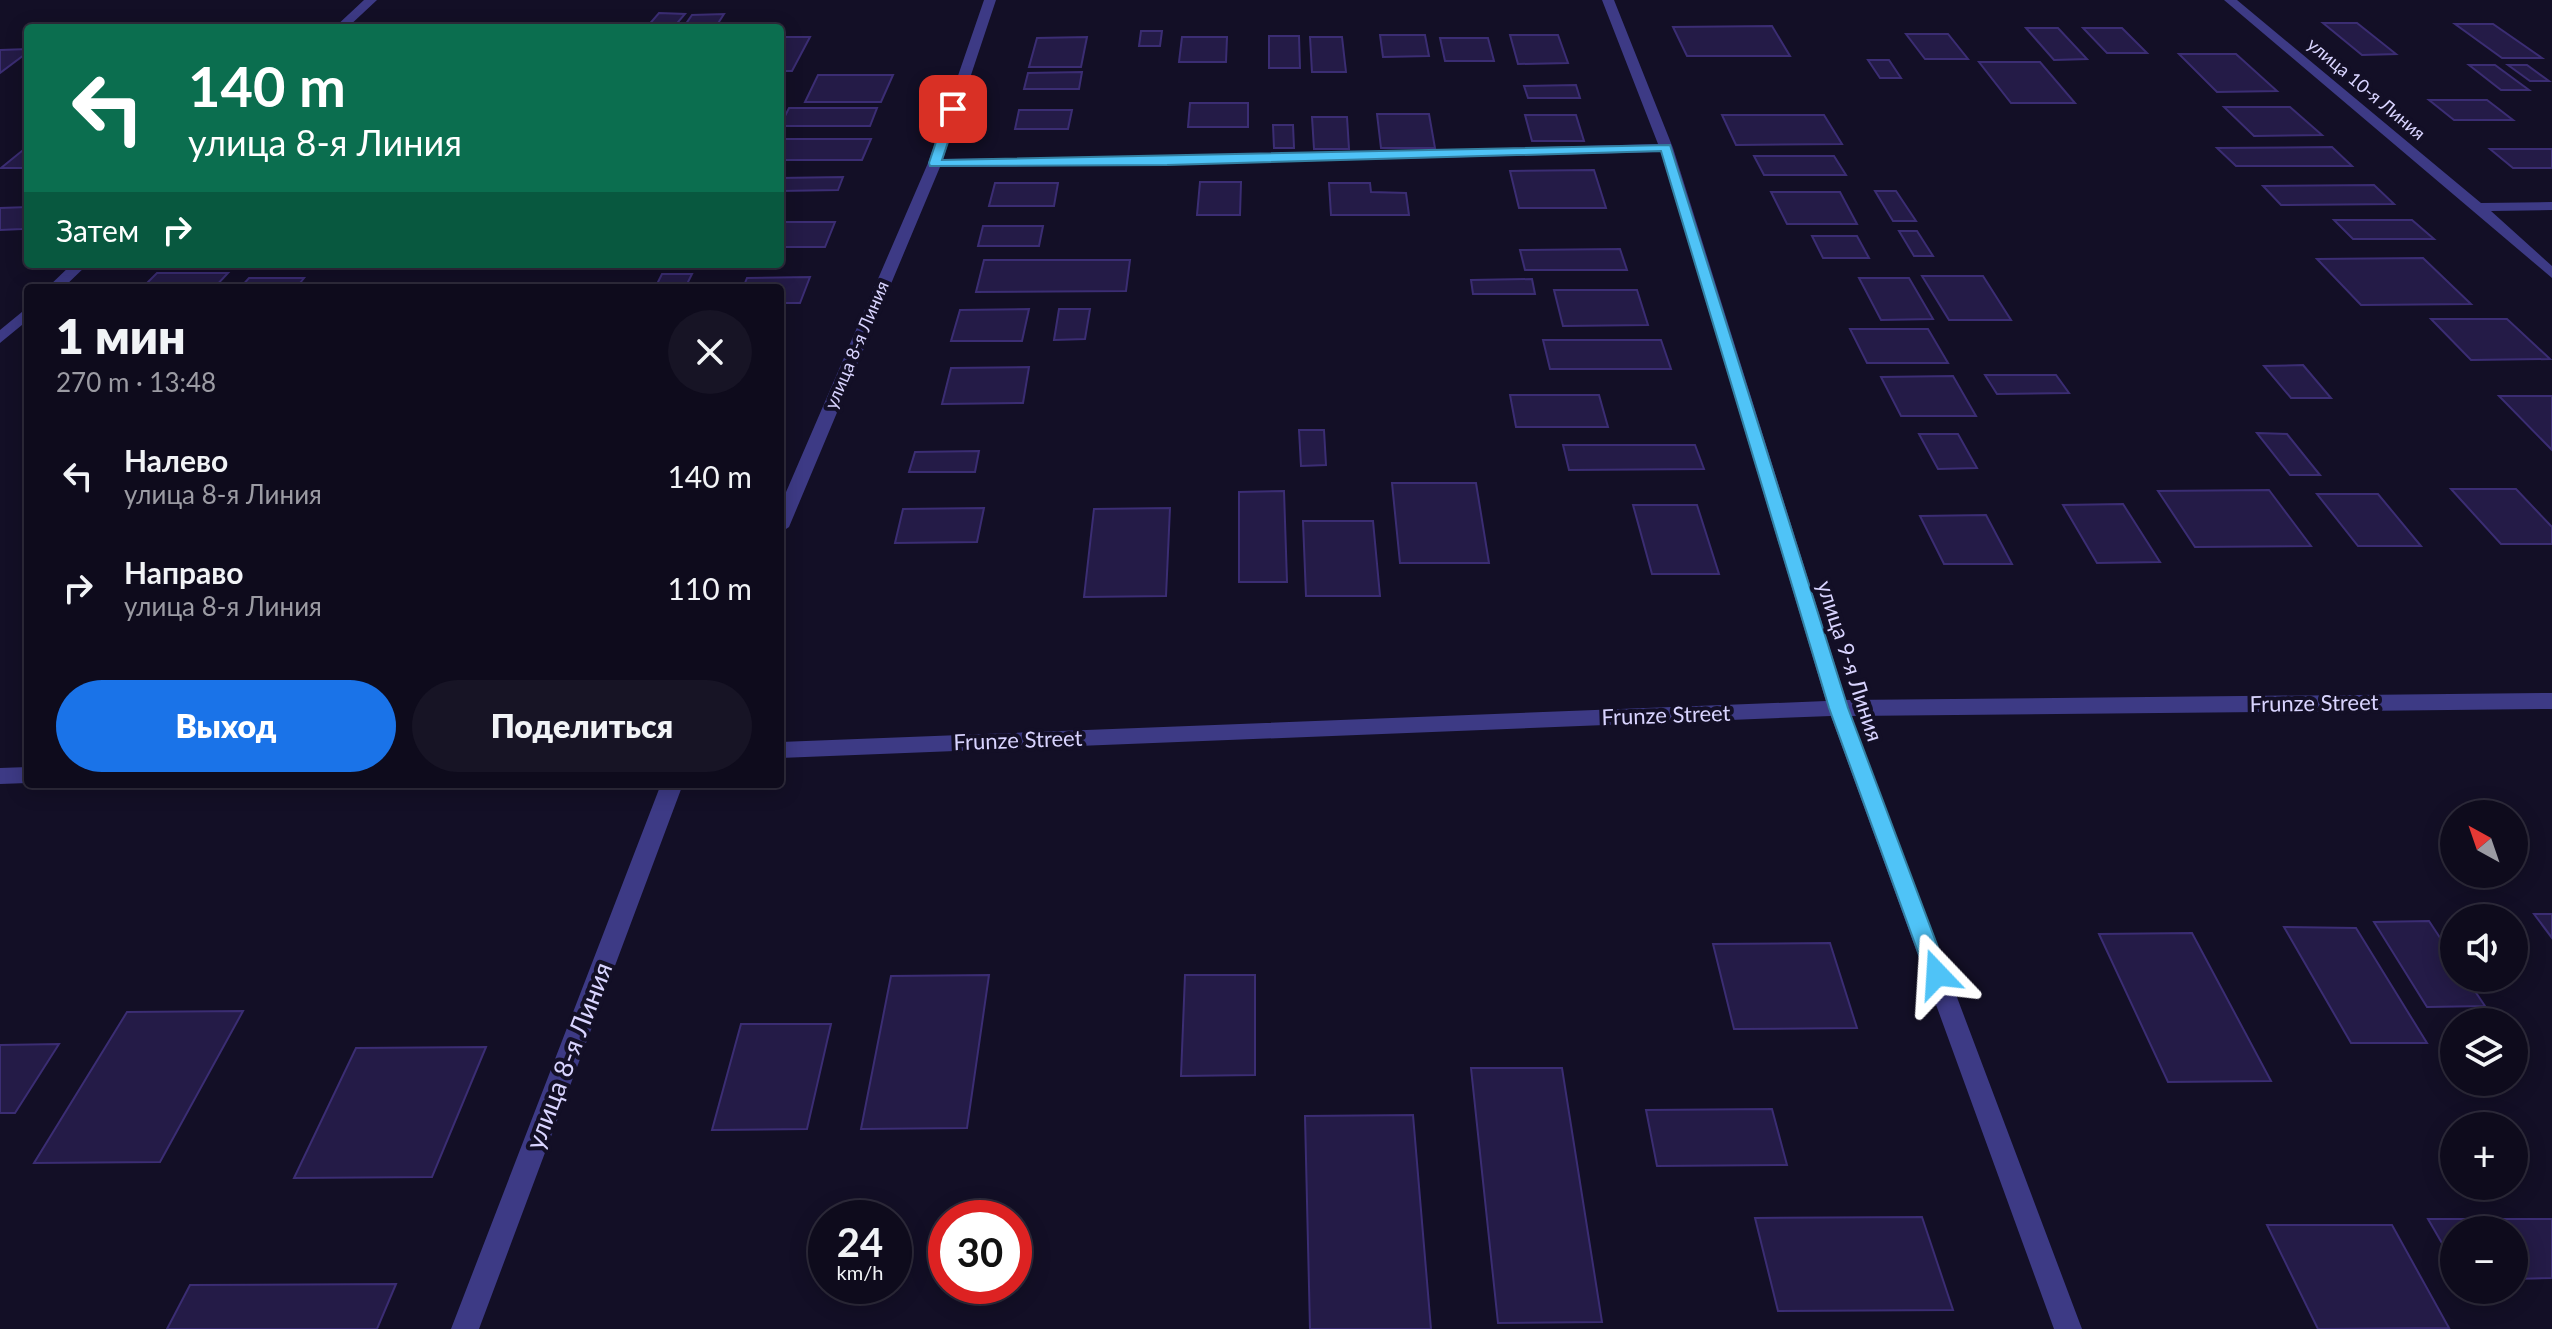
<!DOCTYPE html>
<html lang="ru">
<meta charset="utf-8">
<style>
:root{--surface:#0e0b1c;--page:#171425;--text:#f1f3f6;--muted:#9b9ba3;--line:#2e2b3b;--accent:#1a73e8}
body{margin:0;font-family:Lato,sans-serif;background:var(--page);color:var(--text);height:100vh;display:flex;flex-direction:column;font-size:30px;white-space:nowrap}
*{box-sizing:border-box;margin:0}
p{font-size:26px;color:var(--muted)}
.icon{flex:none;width:44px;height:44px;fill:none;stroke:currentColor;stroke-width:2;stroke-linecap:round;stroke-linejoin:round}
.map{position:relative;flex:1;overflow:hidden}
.panel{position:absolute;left:24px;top:284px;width:760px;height:504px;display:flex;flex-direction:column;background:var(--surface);border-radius:8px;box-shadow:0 4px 20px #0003,0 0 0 2px var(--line)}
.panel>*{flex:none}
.guide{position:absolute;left:24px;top:24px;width:760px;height:244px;border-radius:8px;box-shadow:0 4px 20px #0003,0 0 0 2px var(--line);background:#0b6e4f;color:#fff;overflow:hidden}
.needle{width:52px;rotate:320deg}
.tools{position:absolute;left:2440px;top:800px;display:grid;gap:16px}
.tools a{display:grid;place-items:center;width:88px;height:88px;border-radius:50%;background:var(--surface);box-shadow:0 4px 20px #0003,0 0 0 2px var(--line);font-size:40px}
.speed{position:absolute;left:808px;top:1200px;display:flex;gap:16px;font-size:40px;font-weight:700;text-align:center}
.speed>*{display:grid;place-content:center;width:104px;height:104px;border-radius:50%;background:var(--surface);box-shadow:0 4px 20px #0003,0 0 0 2px var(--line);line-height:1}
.speed small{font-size:20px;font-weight:400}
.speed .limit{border:12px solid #d22;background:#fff;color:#111}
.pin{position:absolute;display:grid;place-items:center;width:68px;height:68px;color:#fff;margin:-34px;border-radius:16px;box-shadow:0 4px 12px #0006}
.me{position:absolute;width:88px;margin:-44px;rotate:340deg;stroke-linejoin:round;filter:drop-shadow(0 0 6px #0008)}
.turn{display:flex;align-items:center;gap:28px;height:168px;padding:0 32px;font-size:36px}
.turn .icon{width:104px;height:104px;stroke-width:2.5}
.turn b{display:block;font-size:56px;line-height:68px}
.then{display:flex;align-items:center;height:76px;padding:0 32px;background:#0003;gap:16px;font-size:30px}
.round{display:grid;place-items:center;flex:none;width:84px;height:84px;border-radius:42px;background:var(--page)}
.overview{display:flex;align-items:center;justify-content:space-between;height:136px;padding:0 32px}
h1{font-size:48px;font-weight:800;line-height:60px}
.primary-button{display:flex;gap:16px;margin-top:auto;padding:16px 32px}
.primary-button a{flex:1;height:92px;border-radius:48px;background:var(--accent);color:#fff;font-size:32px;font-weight:800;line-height:92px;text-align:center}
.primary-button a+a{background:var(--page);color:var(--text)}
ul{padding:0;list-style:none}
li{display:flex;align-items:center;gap:24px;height:112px;padding:0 32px}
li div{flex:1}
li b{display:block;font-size:30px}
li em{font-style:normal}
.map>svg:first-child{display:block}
</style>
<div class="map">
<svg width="2552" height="1329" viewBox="0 0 2552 1329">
<rect width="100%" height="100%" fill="#130f26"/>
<path fill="#241b47" stroke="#3b2d73" stroke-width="2" d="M659,13L685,14L673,28H646Z
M724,14L715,28H683L692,15Z
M2323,23H2357L2396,54L2362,55Z
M2455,24H2493L2542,58H2502Z
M1772,26L1790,56H1687L1673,27Z
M2026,28H2058L2087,59L2054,60Z
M2083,28H2122L2147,53H2107Z
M1141,31H1162L1160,46H1139Z
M1906,34H1948L1968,59H1925Z
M1380,35H1425L1429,56L1383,57Z
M1510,35H1558L1568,63L1518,64Z
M1269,36H1299L1300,68H1269Z
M810,37L792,71H780V37Z
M1087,37L1081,67H1029L1037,38Z
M1182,37H1227L1226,62H1179Z
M1310,37H1342L1346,72H1312Z
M1440,38H1488L1494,61H1445Z
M28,49V52L0,73V50Z
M2179,54H2236L2277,91L2217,92Z
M1868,60H1889L1901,78H1880Z
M1979,62H2040L2075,103H2011Z
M2469,65H2495L2529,90H2501Z
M2508,65H2527L2549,81H2530Z
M1082,72L1079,89H1024L1028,73Z
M818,75H893L881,102H805Z
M1576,85L1580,98H1528L1524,86Z
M2429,100H2487L2513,120H2454Z
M1190,103H1248V127H1188Z
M2224,107H2290L2322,135L2254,136Z
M789,108H877L870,126H780Z
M1019,110H1072L1068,129H1015Z
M1377,114H1429L1435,148H1381Z
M1525,115H1576L1584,141H1532Z
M1722,115H1824L1842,144L1736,145Z
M1312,117H1347L1349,149H1314Z
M1273,125H1293L1294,148H1274Z
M780,139H871L862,160H780Z
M28,146V168H1Z
M2332,147L2352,166H2236L2217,148Z
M2490,149H2552V168H2513Z
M1754,156H1834L1846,175H1764Z
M1594,170L1606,208H1519L1510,171Z
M843,177L838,190L780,191V178Z
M1200,182H1241L1240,215H1197Z
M995,183H1058L1054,206H989Z
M1329,183H1370L1371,192L1406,193L1409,215H1331Z
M2374,185L2394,204L2281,205L2263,186Z
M1875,191H1896L1916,221H1893Z
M1771,192H1840L1857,224H1787Z
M28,207V224L22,229L0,230V208Z
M2334,220H2412L2434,239H2353Z
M780,222H835L825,247H780Z
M983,226H1043L1039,246H978Z
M1899,231H1917L1933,256H1914Z
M1812,236H1857L1869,258H1823Z
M1620,249L1627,270H1525L1520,250Z
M2423,258L2471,304L2361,305L2317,259Z
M984,260H1130L1126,291L976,292Z
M157,273H228L214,288H142Z
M662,274H692L685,288H655Z
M1922,276H1983L2011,320H1949Z
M810,277L800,303H780V288H743L747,278Z
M249,278H304L296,288H240Z
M1859,278H1909L1933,319L1881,320Z
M1532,279L1535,294H1473L1471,280Z
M1554,290H1637L1648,325L1563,326Z
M1029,309L1022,341H951L960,310Z
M1059,309H1090L1085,339L1054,340Z
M2431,319H2507L2550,359L2471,360Z
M1850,329H1928L1948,363H1867Z
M1543,340H1661L1671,369H1550Z
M2303,365L2331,398H2291L2264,366Z
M1029,367L1023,403L942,404L951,368Z
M1985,375H2056L2069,393L1997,394Z
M1953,376L1976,416H1901L1881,377Z
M1510,395H1599L1608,427H1516Z
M2499,396H2552V450Z
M1299,430H1324L1326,465L1301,466Z
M2257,433L2287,434L2320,475H2290Z
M1919,434H1958L1977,468L1938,469Z
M1563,445H1695L1704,469L1569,470Z
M979,451L975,472H909L915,452Z
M1392,483H1476L1489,563H1400Z
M2451,489H2516L2552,527V544H2501Z
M2269,490L2311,546L2195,547L2158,491Z
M1284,491L1287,582H1239V492Z
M2317,494H2378L2421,546H2358Z
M2123,504L2160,562L2097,563L2063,505Z
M1633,505H1697L1719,574H1652Z
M984,508L977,542L895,543L903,509Z
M1170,508L1166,596L1084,597L1094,509Z
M1986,515L2012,564H1944L1920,516Z
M1303,521H1373L1380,596H1306Z
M2534,914H2552V938Z
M2429,921L2454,959V978H2466L2485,1006L2427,1007L2374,922Z
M2284,927L2356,928L2427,1043H2351Z
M2192,933L2271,1081L2168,1082L2099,934Z
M1830,943L1857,1028L1734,1029L1713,944Z
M989,975L967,1128L861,1129L891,976Z
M1185,975H1255V1075L1181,1076Z
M243,1011L160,1162L34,1163L127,1012Z
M741,1024H831L807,1129L712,1130Z
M59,1044L15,1113H0V1045Z
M486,1047L432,1177L294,1178L356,1048Z
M1471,1068H1562L1602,1322L1498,1323Z
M1772,1109L1787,1165L1657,1166L1646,1110Z
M1413,1115L1431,1329H1310L1305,1116Z
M1922,1217L1953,1310L1778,1311L1755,1218Z
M2428,1219H2552V1278L2514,1279V1230H2454V1264Z
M2267,1225H2392L2449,1328L2318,1329Z
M396,1284L377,1329H167L190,1285Z"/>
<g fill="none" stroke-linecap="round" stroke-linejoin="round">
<path fill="#3d3a85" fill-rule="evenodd" d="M364,0H377L347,28H334Z
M984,0H996L943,159L1167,157L1658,144L1602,0H1614L1673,148L1846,700L2552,693V709L1851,716L2082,1329H2054L1831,716L780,758V742L1826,701L1661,152L1167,165L940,167L789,527L780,533V506L928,163Z
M2224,0H2237L2481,203L2552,202V210L2491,211L2552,266V278Z
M72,264H88L63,288H47Z
M28,307V320L0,343V330Z
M28,767V783L0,784V768Z
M661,784H683L479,1329H451Z"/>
</g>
<path fill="#4fc3f7" stroke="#337fa1" stroke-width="2" d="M953,105L959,109L942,160L1670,145L1848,708L1948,974L1944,981L1937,984L1929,981L1926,974L1829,708L1661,151L1167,165L930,166L929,163L947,109Z"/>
<g text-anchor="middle" stroke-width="8" stroke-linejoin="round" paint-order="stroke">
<g font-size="18" fill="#d9d4ff" stroke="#130f26">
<text transform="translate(2366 89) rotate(40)" y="6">улица 10-я Линия</text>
<text transform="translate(857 345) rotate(-67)" y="6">улица 8-я Линия</text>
</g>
<g font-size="22" fill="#d9d4ff" stroke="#130f26">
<text transform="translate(1850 661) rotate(72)" y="8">улица 9-я Линия</text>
<text transform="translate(2314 703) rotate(-1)" y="8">Frunze Street</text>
<text transform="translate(1666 715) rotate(-2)" y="8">Frunze Street</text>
<text transform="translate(1018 740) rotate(-2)" y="8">Frunze Street</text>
</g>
<g font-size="26" fill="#d9d4ff" stroke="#130f26">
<text transform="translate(569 1056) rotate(-69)" y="9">улица 8-я Линия</text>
</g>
</g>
</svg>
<div class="tools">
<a><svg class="needle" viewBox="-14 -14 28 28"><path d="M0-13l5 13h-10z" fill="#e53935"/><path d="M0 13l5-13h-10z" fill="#9b9ba3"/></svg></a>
<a><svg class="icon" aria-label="sound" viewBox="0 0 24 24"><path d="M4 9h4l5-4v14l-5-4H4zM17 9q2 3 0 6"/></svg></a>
<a><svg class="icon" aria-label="layers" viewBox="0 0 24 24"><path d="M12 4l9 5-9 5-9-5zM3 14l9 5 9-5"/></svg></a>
<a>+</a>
<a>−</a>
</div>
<div class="speed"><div>24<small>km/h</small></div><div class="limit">30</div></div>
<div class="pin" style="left:953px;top:109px;background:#d93025"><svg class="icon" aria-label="arrive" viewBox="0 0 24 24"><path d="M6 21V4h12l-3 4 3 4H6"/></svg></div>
<svg class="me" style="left:1937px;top:974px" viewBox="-20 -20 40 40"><path d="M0-17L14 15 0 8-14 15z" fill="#4fc3f7" stroke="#fff" stroke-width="4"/></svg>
<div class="guide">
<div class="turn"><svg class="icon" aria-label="left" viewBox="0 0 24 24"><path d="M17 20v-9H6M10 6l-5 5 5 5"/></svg><div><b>140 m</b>улица 8-я Линия</div></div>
<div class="then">Затем<svg class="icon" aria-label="right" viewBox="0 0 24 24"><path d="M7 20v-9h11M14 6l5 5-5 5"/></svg></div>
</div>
<section class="panel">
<div class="overview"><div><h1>1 мин</h1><p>270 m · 13:48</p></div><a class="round"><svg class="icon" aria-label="close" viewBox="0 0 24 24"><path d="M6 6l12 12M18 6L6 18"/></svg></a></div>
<ul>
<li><svg class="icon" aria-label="left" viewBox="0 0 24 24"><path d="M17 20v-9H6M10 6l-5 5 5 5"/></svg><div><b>Налево</b><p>улица 8-я Линия</p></div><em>140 m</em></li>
<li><svg class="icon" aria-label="right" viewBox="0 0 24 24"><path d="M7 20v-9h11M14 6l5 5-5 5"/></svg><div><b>Направо</b><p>улица 8-я Линия</p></div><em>110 m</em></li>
</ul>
<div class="primary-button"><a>Выход</a><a>Поделиться</a></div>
</section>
</div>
